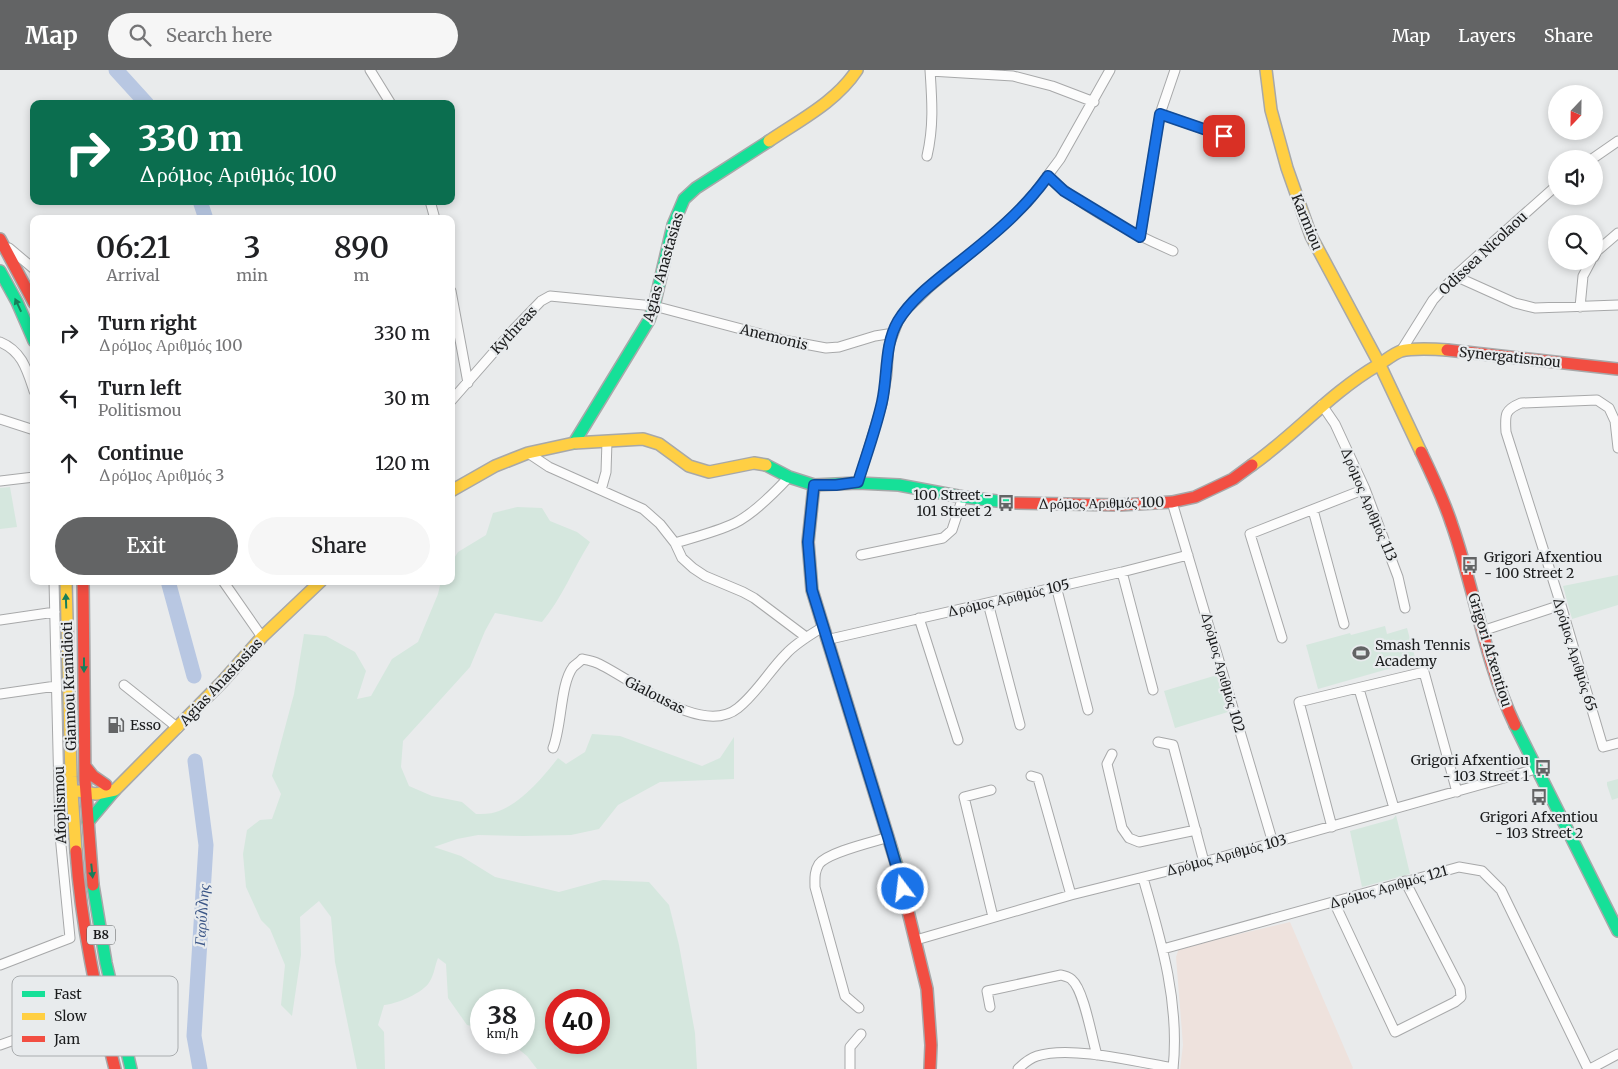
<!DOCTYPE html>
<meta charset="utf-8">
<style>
:root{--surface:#fff;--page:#f6f6f6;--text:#202124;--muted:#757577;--accent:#636465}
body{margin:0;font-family:Merriweather,serif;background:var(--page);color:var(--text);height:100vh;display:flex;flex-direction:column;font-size:19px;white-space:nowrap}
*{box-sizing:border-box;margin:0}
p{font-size:16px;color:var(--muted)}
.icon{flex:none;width:28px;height:28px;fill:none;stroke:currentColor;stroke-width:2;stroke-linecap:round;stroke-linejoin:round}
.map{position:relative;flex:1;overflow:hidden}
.details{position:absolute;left:30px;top:145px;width:425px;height:370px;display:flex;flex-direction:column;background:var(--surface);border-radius:10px;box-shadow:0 2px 8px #0003}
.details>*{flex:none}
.banner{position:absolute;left:30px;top:30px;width:425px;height:105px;border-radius:10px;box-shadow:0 2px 8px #0003;background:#0b6e4f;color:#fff;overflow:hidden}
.needle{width:32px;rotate:202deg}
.controls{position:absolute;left:1548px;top:15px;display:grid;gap:10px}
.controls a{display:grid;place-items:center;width:55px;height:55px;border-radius:50%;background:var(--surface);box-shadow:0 2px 8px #0003;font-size:25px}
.speed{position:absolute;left:470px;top:919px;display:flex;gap:10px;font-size:25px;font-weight:700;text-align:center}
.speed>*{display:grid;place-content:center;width:65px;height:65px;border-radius:50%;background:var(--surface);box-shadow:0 2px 8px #0003;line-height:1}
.speed small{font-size:12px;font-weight:400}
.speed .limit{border:8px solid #d22;background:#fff;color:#111}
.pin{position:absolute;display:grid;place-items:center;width:42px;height:42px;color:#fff;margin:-21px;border-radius:10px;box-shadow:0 2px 8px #0006}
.me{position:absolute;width:55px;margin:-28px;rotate:345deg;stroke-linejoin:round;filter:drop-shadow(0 0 4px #0008)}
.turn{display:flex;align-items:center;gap:18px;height:105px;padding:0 25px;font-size:22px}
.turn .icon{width:65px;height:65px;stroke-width:2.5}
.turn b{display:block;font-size:35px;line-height:42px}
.eta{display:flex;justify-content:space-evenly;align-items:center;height:85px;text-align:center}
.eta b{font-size:30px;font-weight:600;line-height:35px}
.button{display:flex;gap:10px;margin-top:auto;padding:10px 25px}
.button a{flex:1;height:58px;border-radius:30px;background:var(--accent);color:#fff;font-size:20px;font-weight:600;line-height:58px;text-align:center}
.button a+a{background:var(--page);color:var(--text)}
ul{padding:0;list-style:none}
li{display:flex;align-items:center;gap:15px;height:65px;padding:0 25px}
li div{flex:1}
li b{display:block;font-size:19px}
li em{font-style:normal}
header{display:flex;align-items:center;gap:30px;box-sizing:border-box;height:70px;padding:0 25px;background:var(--accent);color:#fff}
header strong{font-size:24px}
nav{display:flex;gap:28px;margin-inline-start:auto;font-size:18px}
.search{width:350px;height:45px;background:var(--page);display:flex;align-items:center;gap:12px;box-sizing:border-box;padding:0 18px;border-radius:28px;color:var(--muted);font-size:19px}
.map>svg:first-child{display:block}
</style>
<header>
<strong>Map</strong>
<div class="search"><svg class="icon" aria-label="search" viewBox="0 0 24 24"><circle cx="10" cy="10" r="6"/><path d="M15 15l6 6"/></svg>Search here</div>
<nav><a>Map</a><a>Layers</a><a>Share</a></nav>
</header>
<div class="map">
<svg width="1618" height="999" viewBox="0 0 1618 999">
<rect width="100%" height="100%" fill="#e9ebec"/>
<path fill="#eee2dd" d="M1290,852L1353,998L1352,999H1180L1183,975L1176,887L1179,878Z"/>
<path fill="#d5e7de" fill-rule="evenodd" d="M10,417L17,457L0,459V418Z
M517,437L542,438L550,451L577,462L590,472C573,499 562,528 542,552L495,543L485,561L470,597L403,671L401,697L409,716L432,726L462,732L476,744C482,744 490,744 496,742C521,734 543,707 558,688L566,694L585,682L592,664L620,666L702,696L720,688L734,667V709L660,712L618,735L599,759L571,765L523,766L478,765L457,769L434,777L461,786L495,807L559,822L603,810L649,812L669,835L679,875L695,963L697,999H537L527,986L511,973L524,972V930H481V958L467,955L448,928L446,894L438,888C435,895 434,905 430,911C424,923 396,934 384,935L378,955L384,962L385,999H357L335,892L331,847L319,831L300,847L301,885L292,946L281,935L285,895L270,859L261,850L246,817L243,784L247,760L260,750L272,749L281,724L272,706L294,624L304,564L326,566L355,582L366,601L357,629L371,626L392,589L418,572L438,524L441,511H451V493L458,482L486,465L493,443ZM556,930H599V972H556Z
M1618,505V535L1572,549L1563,516Z
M1385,556L1387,564L1407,558L1416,591L1318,619L1306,575L1350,563L1351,565Z
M1217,605L1228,642L1175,658L1164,621Z
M1618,709V728L1612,730L1607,715V712Z
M1396,745L1410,804L1362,817L1350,761L1393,749Z"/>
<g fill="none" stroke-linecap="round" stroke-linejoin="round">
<path stroke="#b8c7e2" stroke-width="15" d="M116,0L147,34
M200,131L206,149
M168,511L194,606
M195,691L206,775L194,966L200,999"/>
<g stroke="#a7a8a9" stroke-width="11">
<path id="street" d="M370,0L391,34
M930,1L1013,6L1052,16L1094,32
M1160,44L1224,66
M927,86C934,56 932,30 930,0
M1592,89L1618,71
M1047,106C1082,137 1131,163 1173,181
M430,131L435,149
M1140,167L1160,44L1175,0
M9,178L34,199
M1594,187L1597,181L1618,163
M1455,206L1515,233L1535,238L1618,235
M451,221L468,313
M1580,237L1583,206L1591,191
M0,272C22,281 27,300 34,321
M1401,281L1433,230L1455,206L1556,116
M451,331L514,259L541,231L550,226L654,236L783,270L826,278L839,277L875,266L894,263
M1322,335L1335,354L1365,419L1398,507L1405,538
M0,349L34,360
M1618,378L1615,351L1609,338L1597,330L1521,333C1504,340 1505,345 1506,362L1561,535L1603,677L1618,673
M528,383L549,397L643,439L660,454L675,473L682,488L693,498L705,506L743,522L754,528L806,567
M0,411L34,407
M858,413L882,334L887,305L889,276L898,252L906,240L930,217L989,168L1027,133L1060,89L1110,0
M601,420L606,402L607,371
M1172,432L1273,773
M1313,440L1344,554
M675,473C695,467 716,462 735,453C753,444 775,422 789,407
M861,485L943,468L952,460L963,427
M1122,502L1153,620
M223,511L262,567
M1056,516L1088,640
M988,533L1020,655
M919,548L958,670
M0,550L55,542
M1482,561L1561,535
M1282,568L1250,464L1365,419
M826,570L1122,502L1188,485
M124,615L178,658
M1359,619L1394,738
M0,624L56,616
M1158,672L1173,675L1204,792
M553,678C562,656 560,614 573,597C576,594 580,592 582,589C587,590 593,591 597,593C631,608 701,668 738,638C757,623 769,601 786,584C796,573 810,565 823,557
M1112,684L1107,694L1122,758L1129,768L1139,772L1196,760
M1031,706L1038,708L1071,825
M991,720L964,727L993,847
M1332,757L1299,632L1424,602L1457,722
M1143,808C1161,870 1180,933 1173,999
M1334,832L1395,962L1455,932L1461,927L1460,918L1405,811
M916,870L1071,825L1204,792L1536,699
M1163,879L1459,797L1482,801L1501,820L1588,999
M0,895L70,868L60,765L54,511
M990,937L987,921L1061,905C1064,906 1070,907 1072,910C1084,920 1092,969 1097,985
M859,938L845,926L815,817C815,809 814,802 819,794C828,782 873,772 889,767
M0,975L87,944L101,942
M850,999V977L861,964
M1018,999C1023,994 1031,988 1037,986C1070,975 1138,992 1173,998
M1590,999L1618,984"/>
</g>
<g stroke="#a7a8a9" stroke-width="14">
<path id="fast" d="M0,201L17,232L34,271
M574,373L649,250L654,236L673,155L684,129L696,118L769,71
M766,395L789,407L814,415L858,413L899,415L963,427L1014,433
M814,415L808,472L812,520L897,796
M1515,655L1618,861
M88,752L115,720
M93,815L106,893L131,999"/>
</g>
<g stroke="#a7a8a9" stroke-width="14">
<path id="slow" d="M1266,0L1271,40L1287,98L1311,166L1379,293L1421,382
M769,71C800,50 836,32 857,0
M1252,395C1296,364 1330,323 1378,295C1385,291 1393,284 1401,281C1411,278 1436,279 1447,280
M451,421L495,396L528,383L574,373L643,369L659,374L689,396L709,402L754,393L766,395
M66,511L71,707L76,781
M78,721L96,724L115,720L222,612L262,567L321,511"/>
</g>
<g stroke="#a7a8a9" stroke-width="14">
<path id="jam" d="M0,169L34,233
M1447,280L1618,299
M1421,382C1432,405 1444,430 1452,455C1475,521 1485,592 1515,655
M1014,433L1119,435L1172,432L1195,427L1233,409L1252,395
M83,511L85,710L93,815
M85,696L93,706L106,715
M76,781C81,855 97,928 115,999
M897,796L927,919L931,975L930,999"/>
</g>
<use href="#street" stroke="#fcfcfc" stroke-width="9"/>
<use href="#fast" stroke="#16e098" stroke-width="11"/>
<use href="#slow" stroke="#ffcf43" stroke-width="11"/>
<use href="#jam" stroke="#f24e42" stroke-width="11"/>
</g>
<defs><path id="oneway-solid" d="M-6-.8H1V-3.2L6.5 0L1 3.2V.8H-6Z" transform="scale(1.25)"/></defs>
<g fill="#187e5a">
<use href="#oneway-solid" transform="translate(18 235) rotate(-115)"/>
<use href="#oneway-solid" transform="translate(66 531) rotate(-92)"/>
<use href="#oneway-solid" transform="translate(84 595) rotate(90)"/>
<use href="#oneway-solid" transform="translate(92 801) rotate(84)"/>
</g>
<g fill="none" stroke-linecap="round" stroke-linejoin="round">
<g stroke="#114b97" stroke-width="12">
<path id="route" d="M903,819L888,767L812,520L808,472L814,415H836L858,412C866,386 876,359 882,332C888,306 884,275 898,251C912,228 937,210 958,193C991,167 1023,141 1048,106L1064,121L1140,167L1160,44L1224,66"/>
</g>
<use href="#route" stroke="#1a73e8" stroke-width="9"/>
</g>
<defs>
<g id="bus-bare" transform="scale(1.35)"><path d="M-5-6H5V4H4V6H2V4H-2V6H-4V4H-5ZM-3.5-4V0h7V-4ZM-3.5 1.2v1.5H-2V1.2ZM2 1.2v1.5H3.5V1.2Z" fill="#636465" stroke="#e8ebed" stroke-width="2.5" paint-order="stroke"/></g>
<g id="stadium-bare" transform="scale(1.35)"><path d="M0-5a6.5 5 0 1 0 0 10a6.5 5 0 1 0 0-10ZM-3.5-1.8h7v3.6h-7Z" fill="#636465" stroke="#e8ebed" stroke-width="2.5" paint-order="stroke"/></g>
<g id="fuel-bare" transform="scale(1.35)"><path d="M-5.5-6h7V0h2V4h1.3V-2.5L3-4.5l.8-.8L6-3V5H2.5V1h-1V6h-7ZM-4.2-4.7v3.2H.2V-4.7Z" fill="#636465" stroke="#e8ebed" stroke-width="2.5" paint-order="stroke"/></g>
</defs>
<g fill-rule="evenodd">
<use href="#bus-bare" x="1006" y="433"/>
<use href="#bus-bare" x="1470" y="495"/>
<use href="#stadium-bare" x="1361" y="583"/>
<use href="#fuel-bare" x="116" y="655"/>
<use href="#bus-bare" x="1543" y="698"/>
<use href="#bus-bare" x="1539" y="727"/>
</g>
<g text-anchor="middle" stroke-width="4.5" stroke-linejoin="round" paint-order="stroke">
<rect fill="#e8ebed" stroke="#585a5b" stroke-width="1" x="87" y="855.5" width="28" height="19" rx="4"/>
<g font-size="12" font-weight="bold" fill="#1b1c1d">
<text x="101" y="869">B8</text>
</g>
<g font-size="14" fill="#1b1c1d" stroke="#e8ebed">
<text transform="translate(1307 152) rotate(68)" y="5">Karmiou</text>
<text transform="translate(1483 183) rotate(-43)" y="5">Odissea Nicolaou</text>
<text transform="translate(663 197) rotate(-74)" y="5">Agias Anastasias</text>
<text transform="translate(514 260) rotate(-47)" y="5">Kythreas</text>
<text transform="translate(774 267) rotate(14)" y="5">Anemonis</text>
<text transform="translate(1510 287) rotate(6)" y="5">Synergatismou</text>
<text transform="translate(1101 433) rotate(-1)" y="5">Δρόμος Αριθμός 100</text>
<text transform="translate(1369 434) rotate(67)" y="5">Δρόμος Αριθμός 113</text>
<text transform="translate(1008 528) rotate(-13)" y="5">Δρόμος Αριθμός 105</text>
<text transform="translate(1490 580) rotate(73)" y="5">Grigori Afxentiou</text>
<text transform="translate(1575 584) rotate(73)" y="5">Δρόμος Αριθμός 65</text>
<text transform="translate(1223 602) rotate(74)" y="5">Δρόμος Αριθμός 102</text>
<text transform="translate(221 612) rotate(-47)" y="5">Agias Anastasias</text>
<text transform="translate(69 616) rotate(-92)" y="5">Giannou Kranidioti</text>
<text transform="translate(655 625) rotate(27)" y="5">Gialousas</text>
<text transform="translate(60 735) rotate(-92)" y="5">Afoplismou</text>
<text transform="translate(1226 785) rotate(-15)" y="5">Δρόμος Αριθμός 103</text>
<text transform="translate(1388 817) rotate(-16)" y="5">Δρόμος Αριθμός 121</text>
</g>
<g font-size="14" fill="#1b1c1d" stroke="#e8ebed" text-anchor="start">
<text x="992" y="430" text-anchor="end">100 Street -<tspan x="992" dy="16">101 Street 2</tspan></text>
<text x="1484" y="492">Grigori Afxentiou<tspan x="1484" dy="16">- 100 Street 2</tspan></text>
<text x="1375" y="580">Smash Tennis<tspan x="1375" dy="16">Academy</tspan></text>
<text x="130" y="660">Esso</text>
<text x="1529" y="695" text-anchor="end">Grigori Afxentiou<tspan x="1529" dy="16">- 103 Street 1</tspan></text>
<text x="1539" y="752" text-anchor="middle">Grigori Afxentiou<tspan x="1539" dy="16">- 103 Street 2</tspan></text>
</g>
<g font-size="15" font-style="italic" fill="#3b5687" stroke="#e8ebed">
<text transform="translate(202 845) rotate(-86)" y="5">Γαρύλλης</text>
</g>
</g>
<rect x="12" y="906" width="166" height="80" rx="8" fill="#e8ebed" stroke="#aaadaf" stroke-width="1"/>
<rect x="22" y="921" width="23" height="6" fill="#16e098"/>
<rect x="22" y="943" width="23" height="7" fill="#ffcf43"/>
<rect x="22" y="966" width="23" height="6" fill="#f24e42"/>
<g font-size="14" fill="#1b1c1d">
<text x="54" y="929">Fast</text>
<text x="54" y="951">Slow</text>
<text x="54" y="974">Jam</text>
</g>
</svg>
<div class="controls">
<a><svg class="needle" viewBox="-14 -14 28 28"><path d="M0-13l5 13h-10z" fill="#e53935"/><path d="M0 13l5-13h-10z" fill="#757577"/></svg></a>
<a><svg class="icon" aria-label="sound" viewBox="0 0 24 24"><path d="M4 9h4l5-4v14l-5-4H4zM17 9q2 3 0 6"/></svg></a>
<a><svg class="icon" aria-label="search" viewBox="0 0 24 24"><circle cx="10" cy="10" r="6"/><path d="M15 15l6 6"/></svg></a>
</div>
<div class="speed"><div>38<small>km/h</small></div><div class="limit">40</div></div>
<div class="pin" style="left:1224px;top:66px;background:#d93025"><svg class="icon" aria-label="arrive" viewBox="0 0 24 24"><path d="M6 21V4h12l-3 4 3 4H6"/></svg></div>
<svg class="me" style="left:903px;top:819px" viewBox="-20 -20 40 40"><circle r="17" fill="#1a73e8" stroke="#fff" stroke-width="3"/><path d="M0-11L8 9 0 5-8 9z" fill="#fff"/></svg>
<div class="banner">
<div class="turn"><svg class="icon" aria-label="right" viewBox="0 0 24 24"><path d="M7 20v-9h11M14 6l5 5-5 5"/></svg><div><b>330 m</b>Δρόμος Αριθμός 100</div></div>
</div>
<section class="details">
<div class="eta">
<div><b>06:21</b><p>Arrival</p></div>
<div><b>3</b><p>min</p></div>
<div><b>890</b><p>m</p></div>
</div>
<ul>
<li><svg class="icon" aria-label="right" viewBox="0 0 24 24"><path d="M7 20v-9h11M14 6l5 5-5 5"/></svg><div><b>Turn right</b><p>Δρόμος Αριθμός 100</p></div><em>330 m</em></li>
<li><svg class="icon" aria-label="left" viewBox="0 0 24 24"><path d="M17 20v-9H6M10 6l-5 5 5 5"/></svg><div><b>Turn left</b><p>Politismou</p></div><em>30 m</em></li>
<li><svg class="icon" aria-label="ahead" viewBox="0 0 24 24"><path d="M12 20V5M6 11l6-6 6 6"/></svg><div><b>Continue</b><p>Δρόμος Αριθμός 3</p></div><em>120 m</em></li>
</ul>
<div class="button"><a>Exit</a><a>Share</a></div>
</section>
</div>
